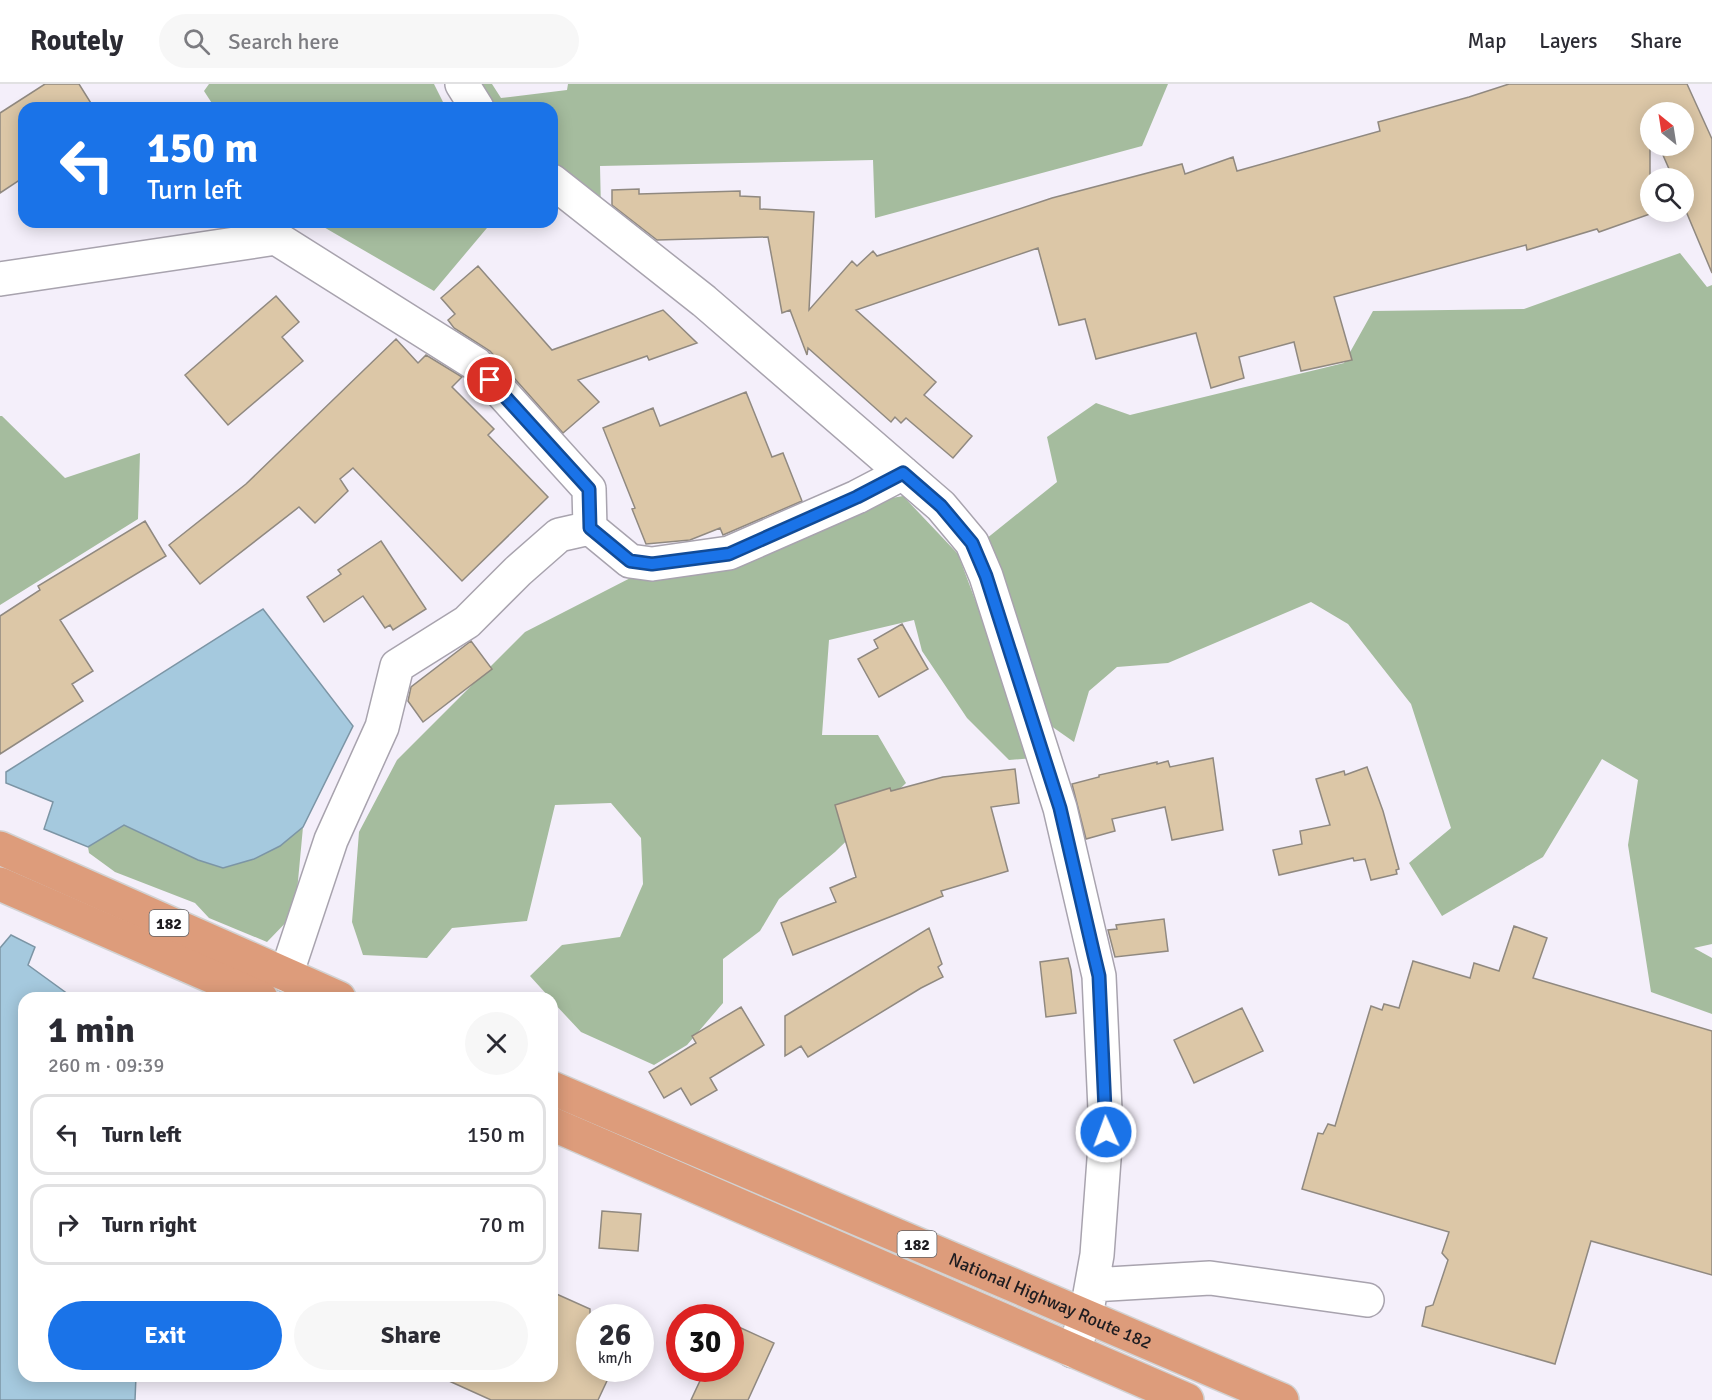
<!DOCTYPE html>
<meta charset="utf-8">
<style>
:root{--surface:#fff;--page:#f7f7f7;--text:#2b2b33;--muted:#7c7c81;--line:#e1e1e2;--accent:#1a73e8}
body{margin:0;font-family:Signika,sans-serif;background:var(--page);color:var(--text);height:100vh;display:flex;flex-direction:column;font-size:22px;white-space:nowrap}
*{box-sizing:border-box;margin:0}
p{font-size:20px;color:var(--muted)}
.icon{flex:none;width:33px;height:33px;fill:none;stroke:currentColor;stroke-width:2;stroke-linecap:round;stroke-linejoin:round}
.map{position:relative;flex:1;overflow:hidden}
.details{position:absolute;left:18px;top:908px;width:540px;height:390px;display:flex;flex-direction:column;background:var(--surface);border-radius:18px;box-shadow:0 3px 15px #0003}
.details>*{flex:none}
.guide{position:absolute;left:18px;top:18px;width:540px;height:126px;border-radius:18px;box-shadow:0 3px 15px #0003;background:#1a73e8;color:#fff;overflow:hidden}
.needle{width:39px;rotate:330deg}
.tools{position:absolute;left:1640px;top:18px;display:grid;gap:12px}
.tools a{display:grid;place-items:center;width:54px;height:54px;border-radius:50%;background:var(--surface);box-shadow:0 3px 15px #0003;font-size:30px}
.speed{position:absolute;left:576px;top:1220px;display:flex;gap:12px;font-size:30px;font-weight:700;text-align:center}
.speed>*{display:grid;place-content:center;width:78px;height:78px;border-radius:50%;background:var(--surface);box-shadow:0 3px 15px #0003;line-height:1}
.speed small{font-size:15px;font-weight:400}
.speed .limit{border:9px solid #d22;background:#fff;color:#111}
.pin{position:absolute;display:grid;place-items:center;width:51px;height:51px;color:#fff;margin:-26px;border:3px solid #fff;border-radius:50%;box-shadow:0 2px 6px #0007}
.me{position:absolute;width:66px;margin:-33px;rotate:358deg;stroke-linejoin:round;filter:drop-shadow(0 0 4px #0008)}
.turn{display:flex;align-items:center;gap:21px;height:126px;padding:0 30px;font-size:27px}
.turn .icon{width:78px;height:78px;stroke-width:2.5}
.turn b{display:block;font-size:42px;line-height:51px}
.round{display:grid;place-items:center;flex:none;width:63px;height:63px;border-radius:32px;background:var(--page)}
.summary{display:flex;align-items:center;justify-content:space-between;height:102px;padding:0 30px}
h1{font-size:36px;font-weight:700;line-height:45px}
.primary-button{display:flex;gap:12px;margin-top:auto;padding:12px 30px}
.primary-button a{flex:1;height:69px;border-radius:36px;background:var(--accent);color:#fff;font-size:24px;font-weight:700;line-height:69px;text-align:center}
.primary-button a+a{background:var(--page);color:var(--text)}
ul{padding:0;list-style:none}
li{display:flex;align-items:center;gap:18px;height:81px;margin:0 12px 9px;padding:0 18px;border:3px solid var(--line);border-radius:18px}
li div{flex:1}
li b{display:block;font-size:22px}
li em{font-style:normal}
header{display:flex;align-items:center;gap:36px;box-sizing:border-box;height:84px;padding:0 30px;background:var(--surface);border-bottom:2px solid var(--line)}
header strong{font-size:28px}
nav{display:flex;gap:33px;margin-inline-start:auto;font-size:21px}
.search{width:420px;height:54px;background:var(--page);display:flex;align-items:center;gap:15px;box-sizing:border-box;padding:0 21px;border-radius:33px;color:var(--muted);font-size:22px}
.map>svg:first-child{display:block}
</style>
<header>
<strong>Routely</strong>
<div class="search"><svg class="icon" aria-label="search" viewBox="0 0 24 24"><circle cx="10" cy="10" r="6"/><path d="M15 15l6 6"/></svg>Search here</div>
<nav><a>Map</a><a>Layers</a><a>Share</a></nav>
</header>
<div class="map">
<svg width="1712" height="1316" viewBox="0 0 1712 1316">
<rect width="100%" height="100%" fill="#f4effa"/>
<path fill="#a5bc9e" d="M209,0H434L446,24H215L204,7Z
M473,0H492L501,14L567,6L568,0H1168L1142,62L875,134L873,76L600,82L601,126L552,81V24H489Z
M315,138H492L434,207Z
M1680,169L1707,203L1712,201V860L1694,864L1712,874V930L1651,908L1628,761L1638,696L1602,675L1543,773L1442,832L1409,779L1451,744L1411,620L1348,540L1311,518L1168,579L1117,583L1089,607L1074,658L1044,637L981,459L1057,398L1047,353L1096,319L1130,331L1344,279L1373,227L1524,225Z
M0,332H2L65,394L140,369L138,435L0,521Z
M903,412L958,470L1034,674L1009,676L967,634L922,567L914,536L829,556L822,651H878L906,699L835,768L779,815L760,847L723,875V919L687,961L654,981L581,948L552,917V914L549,913L530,892L562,861L620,853L643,800L641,754L611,719L555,721L527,837L452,844L427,874L363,871L352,838L359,748L397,676L525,548L644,487L848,422Z
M124,741L198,776L223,784L280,762L303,743L295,829L267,858L209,834L195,819L115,788L89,769L88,763Z"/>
<path fill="#a5c9de" stroke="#7c95a5" stroke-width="1.5" d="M263,525L353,642L303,743L280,762L254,775L223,784L198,776L124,741L88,763L44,745L53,718L6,699V688Z
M11,851L35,863L28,881L72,913L24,914V1292H136L135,1316H0V864Z"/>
<path fill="#dcc7a7" stroke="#908980" stroke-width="1.5" d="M45,0H79L94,24H24V93L0,109V29Z
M1509,0H1687L1712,55V189L1683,120V94H1673L1659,62H1683V28H1650V130L1599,148L1597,145L1527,166L1526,161L1334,213L1352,276L1301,287L1294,258L1239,273L1244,294L1211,304L1196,249L1096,275L1085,235L1059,241L1038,164L856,226L936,298L924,311L972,352L953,374L906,334L901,339L895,333L891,338L808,264L807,271L790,226L782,229L768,153L657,156L612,121V106L639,105V110L740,107V112L760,113V125L814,128L809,226L852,177L857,182L873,167L877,172L1052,114L1182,80L1185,90L1233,73L1237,87L1380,47L1378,38L1469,13Z
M478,182L552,266L663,226L697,259L649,276L647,272L578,296L599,318L563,349L490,267L454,244L448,236L455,230L441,214Z
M276,212L299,238L282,253L303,277L228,341L185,291Z
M396,255L418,279L426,271L462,293L452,303L494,345L488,351L548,413L462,497L353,384L340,395L348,407L315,439L299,423L200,500L169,461L246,400Z
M746,308L772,373L783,369L802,417L723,451L720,444L690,456L646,460L632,425L635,424L603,344L653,324L660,342Z
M145,437L166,472L60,536L93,587L72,600L83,617L0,670V532L40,506L38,502Z
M381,457L426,525L393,546L390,541L385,544L363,512L324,538L307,513L341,490L338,486Z
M902,540L928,585L879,613L858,575L878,564L874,556Z
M471,557L492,585L423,638L408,617L411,603Z
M1213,674L1223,746L1172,756L1165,723L1112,735L1115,747L1086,755L1072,700L1099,693V691L1157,678V680L1168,677L1170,683Z
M1367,683L1383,727L1399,785L1396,786L1397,790L1371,796L1365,775L1354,777L1353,774L1279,791L1273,766L1302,760L1300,747L1330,741L1316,695L1344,687L1345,691Z
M1015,685L1019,719L991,723L1008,787L941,807L943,812L793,871L781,839L836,818L830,804L856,793L835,721L890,704L891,707L943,693Z
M1164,835L1168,867L1115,873L1108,846L1117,845L1116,841Z
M1514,842L1547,854L1533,894L1712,947V1191L1591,1157L1555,1280L1422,1242L1426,1223L1433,1221L1448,1176L1442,1169L1449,1148L1302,1105L1318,1049L1323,1050L1328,1040L1335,1042L1371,922L1382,926L1384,920L1399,924L1413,877L1470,894L1474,879L1499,887Z
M929,844L942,880L938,883L943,893L921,904L808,973L801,962L785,972V932Z
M1068,874L1071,886L1076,929L1046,933L1040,878Z
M741,923L764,961L710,994L717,1006L691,1021L681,1004L664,1014L649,988L696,959L692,952Z
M1242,924L1263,967L1194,999L1174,956Z
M602,1127L641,1130L638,1167L599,1164Z
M552,1208L590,1225V1284H613L598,1316H491L438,1292H552Z
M730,1239L774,1259L748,1316H691L706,1284H730Z"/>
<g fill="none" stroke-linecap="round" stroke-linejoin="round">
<g stroke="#a8a3ae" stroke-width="36">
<path id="minor" d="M462,0L477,24
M552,97L704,217L941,422L972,459L986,492L1060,724L1099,892L1106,1048L1097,1171L1086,1232L1073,1267
M0,195L276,154L476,280L589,405L590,444
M286,891L331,756L382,643L397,582L467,538L518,487L559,451L590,444L630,477L652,480L729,469L857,413L903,389
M1092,1201L1210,1194L1367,1216"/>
</g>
<g stroke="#d2d2d2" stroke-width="36">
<g id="highway">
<path d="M0,764L339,914"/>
<path d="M0,800L261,914"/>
<path id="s1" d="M552,1004L1282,1316"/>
<path d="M552,1040L1187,1316"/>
</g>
</g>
<use href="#minor" stroke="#fff" stroke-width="33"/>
<use href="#highway" stroke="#dd9c7b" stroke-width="33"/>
</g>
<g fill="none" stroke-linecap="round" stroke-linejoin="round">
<g stroke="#114b97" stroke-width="15">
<path id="route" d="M490,296L589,405L590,444L630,477L652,480L729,470L857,413L903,389L941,422L972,459L986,492L1060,724L1094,871L1099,892L1106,1048"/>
</g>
<use href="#route" stroke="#1a73e8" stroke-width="10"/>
</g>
<g text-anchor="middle" stroke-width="4.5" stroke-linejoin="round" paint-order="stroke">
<g fill="#fff" stroke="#626063" stroke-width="1.5">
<rect x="149.5" y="826" width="39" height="26" rx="4.5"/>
<rect x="897.5" y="1147" width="39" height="26" rx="4.5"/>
</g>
<g font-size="16" font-weight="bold" fill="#1e1c20">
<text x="169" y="845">182</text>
<text x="917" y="1166">182</text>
</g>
<g font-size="18" fill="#1e1c20" stroke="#fff">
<text dy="6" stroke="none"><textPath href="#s1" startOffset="542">National Highway Route 182</textPath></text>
</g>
</g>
</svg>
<div class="tools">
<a><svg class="needle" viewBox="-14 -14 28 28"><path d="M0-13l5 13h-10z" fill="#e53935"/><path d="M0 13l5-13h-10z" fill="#7c7c81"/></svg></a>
<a><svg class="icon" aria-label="search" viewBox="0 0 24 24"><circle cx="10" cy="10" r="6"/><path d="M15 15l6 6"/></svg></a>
</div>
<div class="speed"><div>26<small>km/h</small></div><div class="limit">30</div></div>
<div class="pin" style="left:490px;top:296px;background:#d93025"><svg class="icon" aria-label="arrive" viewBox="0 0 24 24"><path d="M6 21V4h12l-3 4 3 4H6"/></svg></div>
<svg class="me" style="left:1106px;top:1048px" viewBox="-20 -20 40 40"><circle r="17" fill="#1a73e8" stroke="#fff" stroke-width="3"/><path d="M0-11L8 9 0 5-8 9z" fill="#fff"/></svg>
<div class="guide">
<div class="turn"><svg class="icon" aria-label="left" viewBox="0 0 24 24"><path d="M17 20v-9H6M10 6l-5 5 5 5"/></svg><div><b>150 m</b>Turn left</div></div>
</div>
<section class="details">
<div class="summary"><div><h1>1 min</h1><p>260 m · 09:39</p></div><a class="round"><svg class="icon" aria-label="close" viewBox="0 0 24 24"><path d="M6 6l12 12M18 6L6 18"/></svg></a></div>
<ul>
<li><svg class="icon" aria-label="left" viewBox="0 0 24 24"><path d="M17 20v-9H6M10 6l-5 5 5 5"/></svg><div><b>Turn left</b></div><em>150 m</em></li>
<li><svg class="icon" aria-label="right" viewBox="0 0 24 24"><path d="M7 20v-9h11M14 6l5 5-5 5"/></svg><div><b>Turn right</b></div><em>70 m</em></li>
</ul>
<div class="primary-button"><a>Exit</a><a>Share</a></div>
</section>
</div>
